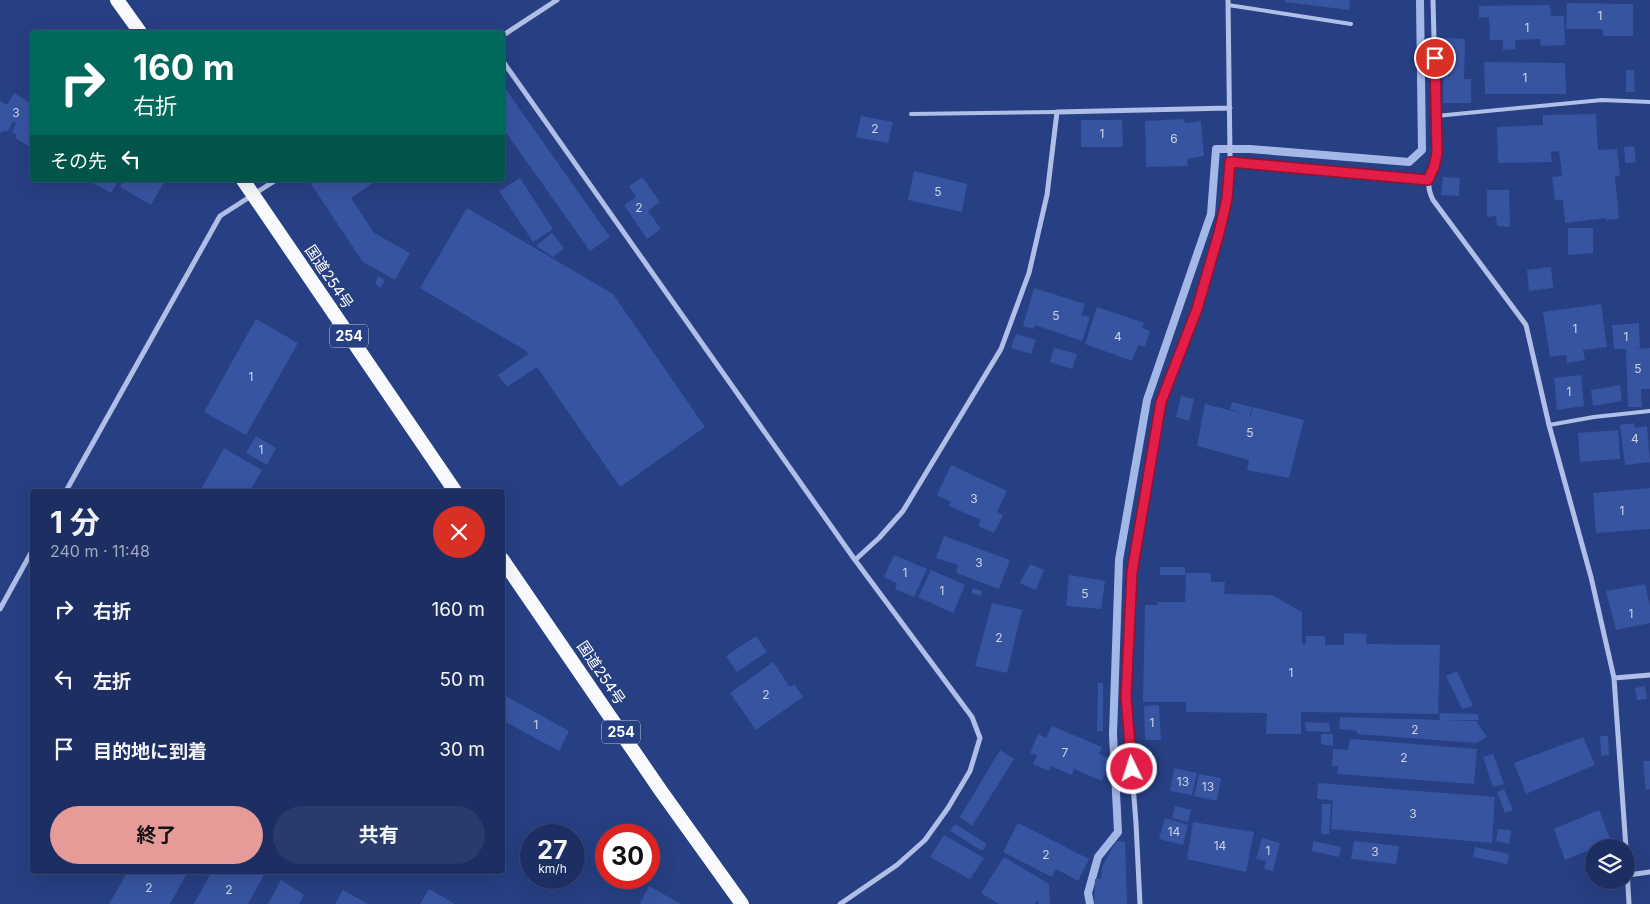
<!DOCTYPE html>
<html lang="ja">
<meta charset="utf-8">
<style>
:root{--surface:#1d2f62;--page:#2a3b6b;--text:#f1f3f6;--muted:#a0a9be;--line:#3b4a77;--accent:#e69b98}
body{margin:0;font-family:Inter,"Noto Sans JP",sans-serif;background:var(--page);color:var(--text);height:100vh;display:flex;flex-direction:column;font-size:19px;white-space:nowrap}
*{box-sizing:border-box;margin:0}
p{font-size:16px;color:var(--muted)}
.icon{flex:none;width:28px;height:28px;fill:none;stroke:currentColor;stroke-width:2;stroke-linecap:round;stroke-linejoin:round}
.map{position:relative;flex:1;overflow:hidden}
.panel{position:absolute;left:30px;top:489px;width:475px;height:385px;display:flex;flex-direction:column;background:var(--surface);border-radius:5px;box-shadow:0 5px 20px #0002,0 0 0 1px var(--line)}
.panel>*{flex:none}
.guide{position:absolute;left:30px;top:30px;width:475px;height:152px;border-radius:5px;box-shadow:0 5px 20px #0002,0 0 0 1px var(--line);background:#00695c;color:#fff;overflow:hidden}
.buttons{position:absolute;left:1585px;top:839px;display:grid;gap:10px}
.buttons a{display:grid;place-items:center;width:50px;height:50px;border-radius:50%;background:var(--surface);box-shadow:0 5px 20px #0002,0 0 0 1px var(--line);font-size:25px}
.speed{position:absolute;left:520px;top:824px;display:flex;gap:10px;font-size:25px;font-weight:700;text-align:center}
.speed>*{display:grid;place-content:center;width:65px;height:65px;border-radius:50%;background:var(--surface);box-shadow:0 5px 20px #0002,0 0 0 1px var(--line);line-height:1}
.speed small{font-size:12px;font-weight:400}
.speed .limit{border:8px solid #d22;background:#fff;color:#111}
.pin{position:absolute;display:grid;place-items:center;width:42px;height:42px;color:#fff;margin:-21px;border:2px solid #fff;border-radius:50%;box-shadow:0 1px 5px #0007}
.me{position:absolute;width:55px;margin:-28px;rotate:356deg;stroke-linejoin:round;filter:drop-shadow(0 0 4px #0008)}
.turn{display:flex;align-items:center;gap:18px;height:105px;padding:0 20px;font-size:22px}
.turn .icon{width:65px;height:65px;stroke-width:2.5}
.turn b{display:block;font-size:35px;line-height:42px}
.then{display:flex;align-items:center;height:48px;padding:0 20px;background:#0003;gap:10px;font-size:19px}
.round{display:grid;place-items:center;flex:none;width:52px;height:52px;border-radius:26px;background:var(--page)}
.overview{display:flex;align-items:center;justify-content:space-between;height:85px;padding:0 20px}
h1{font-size:30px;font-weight:700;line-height:38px}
.button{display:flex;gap:10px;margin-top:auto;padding:10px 20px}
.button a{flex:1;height:58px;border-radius:30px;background:var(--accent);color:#111;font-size:20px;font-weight:700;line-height:58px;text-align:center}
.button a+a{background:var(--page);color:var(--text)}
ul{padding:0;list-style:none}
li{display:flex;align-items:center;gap:15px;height:70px;padding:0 20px}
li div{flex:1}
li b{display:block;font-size:19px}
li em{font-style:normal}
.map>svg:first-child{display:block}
</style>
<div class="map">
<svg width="1650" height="904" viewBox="0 0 1650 904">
<rect width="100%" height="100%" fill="#273f83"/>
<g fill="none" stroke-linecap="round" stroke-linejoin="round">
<path stroke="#a4b8e8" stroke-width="8" d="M1090,904L1088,893L1098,857L1118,832L1113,734L1119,560L1147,400L1211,214L1216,149H1250L1409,162L1422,150L1420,0"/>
</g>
<path fill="#3754a0" d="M1285,0H1350L1349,10L1285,2Z
M1567,3L1633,4V36H1603V29H1566Z
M1550,5L1551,16H1564L1565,45L1541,46L1540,39L1515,40L1516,49L1503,50V40H1490L1489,17L1479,18V6Z
M1444,38L1465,39L1464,79H1471V103H1443Z
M1484,62L1565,63L1566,94H1485Z
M1626,70H1634L1635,92H1626Z
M502,84L610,237L590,251L502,127Z
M14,93L32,104V148L15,138L17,135L12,132L16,123L13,121L7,132L4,130L2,133L0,131V101L7,105Z
M1596,114L1598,150L1617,149L1620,176L1615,177L1619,219L1606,220V218L1565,223L1563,200H1555L1552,177L1562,176L1559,151L1551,152L1552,162L1498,163L1497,127L1543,125V115Z
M861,116L893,122L888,143L856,137Z
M1184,119L1185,123L1201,121L1204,156L1187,159L1188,166L1146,167L1145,121Z
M1081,120H1122L1123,147H1081Z
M1634,146L1636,162L1625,163L1624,147Z
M914,171L967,184L962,212L908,200Z
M642,177L660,202L648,211L661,229L647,239L624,205L636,197L629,186Z
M1443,177L1460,178L1459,196L1441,195Z
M520,178L553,229L533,242L499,191Z
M88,180H119L111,193Z
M124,180H165L151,205L120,187Z
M317,180H377L351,198L374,233L410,253L395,280L363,262L311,184Z
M1487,190H1509L1510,227L1497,226L1496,216L1487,217Z
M467,208L613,294L705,427L620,487L537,367L507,387L498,375L528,354L526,351L420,288Z
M1568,228H1593V253L1568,255Z
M552,233L564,248L553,257L536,246Z
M1551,267L1553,288L1529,291L1527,270Z
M378,276L385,280L381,288L375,284Z
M1034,288L1085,304L1081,315L1090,317L1082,341L1035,325L1034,329L1023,326Z
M1601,304L1607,347L1583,350L1585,360L1567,363L1566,355L1550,357L1543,312Z
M1097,307L1144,323L1142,328L1150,331L1145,347L1138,345L1132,361L1085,344Z
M256,319L298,343L246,435L204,412Z
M1639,323L1640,348L1634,349L1650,348V389H1641L1642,407H1628L1626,349H1614L1612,325Z
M1016,334L1036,340L1031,354L1011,348Z
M1054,348L1077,354L1072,369L1050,362Z
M1581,375L1584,406L1557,410L1554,378Z
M1620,385L1622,401L1593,406L1591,390Z
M1181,396L1194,399L1189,421L1176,417Z
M1232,402L1252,407L1250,416H1251L1253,407L1304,420L1289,478L1247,470L1249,460L1197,446L1205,404L1244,414L1230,409Z
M1634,423L1635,428L1647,426L1650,462L1625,465L1620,425Z
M1618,430L1620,459L1580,462L1578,433Z
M256,436L276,448L267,465L246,453Z
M224,448L262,470L250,491H200Z
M951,465L1007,491L997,512L1003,515L994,533L978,526L981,520L949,506L951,502L937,495Z
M1650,488V529L1596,533L1593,493Z
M944,536L1010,560L999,589L956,573L958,565L936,558Z
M894,555L927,569L914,597L895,589L897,583L884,577Z
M1030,564L1044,570L1036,590L1020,583Z
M1160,567H1185V573H1211V582H1225L1224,594L1272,595L1302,612V644H1306V636H1325V645H1344V633L1367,634L1366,644L1440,645L1438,714L1301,712V734H1266L1267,713L1186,712V702H1143L1145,605H1158V602H1185L1186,575H1160Z
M931,570L965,585L953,613L918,597Z
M1069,575L1105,581L1101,609L1066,606Z
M1645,584L1650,606V623L1616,630L1606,591Z
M973,588L982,591L981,596L971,593Z
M992,603L1022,610L1007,673L975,666Z
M756,636L767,652L737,672L726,656Z
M773,662L790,687L794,684L803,697L756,730L730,693Z
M1457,671L1473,706L1462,709L1446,676Z
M1098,683H1103V731H1097Z
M1645,686L1647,699L1637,700L1635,688Z
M502,694L569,731L559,751L502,720Z
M1159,705L1161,740H1145L1144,706Z
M1439,713L1477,714L1479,720H1440Z
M1340,717L1476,721L1487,737L1476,743L1357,734V731L1339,729Z
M1305,722L1329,723L1330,732L1306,731Z
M1052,726L1102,747L1099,754L1111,759L1102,781L1074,769L1072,775L1051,766L1049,771L1033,764L1037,755L1030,753L1038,734L1046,738Z
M1321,734H1333V746L1321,744Z
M1600,736H1608L1609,755L1601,756Z
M1583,737L1595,765L1526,794L1514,763Z
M1350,739L1477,749L1474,784L1337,774L1338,766H1332L1333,749L1348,750Z
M1000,750L1014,759L972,826L960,817Z
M1493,754L1504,784L1493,787L1483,757Z
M1643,761H1650V789L1646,790Z
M1174,768L1197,773L1192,795L1170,791Z
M1199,774L1221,778L1217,801L1194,796Z
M1318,783L1495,797L1492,843L1331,829L1333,800L1317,799Z
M1504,789L1513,810L1505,813L1497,792Z
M1322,804H1331L1329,834H1321Z
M1175,806L1191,810L1188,822L1172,818Z
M1599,810L1611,841L1565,860L1554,829Z
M1165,818L1188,825L1183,845L1159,839Z
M1193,822L1254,832L1246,872L1187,859Z
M1018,823L1089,859L1078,881L1056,869L1052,877L1003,852Z
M955,824L987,844L982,851L950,831Z
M1498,829L1511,830L1509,844L1496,841Z
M944,835L984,858L970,879L930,857Z
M1262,838L1280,843L1273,871L1264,869L1266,861L1256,859Z
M1116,841L1125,842L1127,904H1094L1095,879H1101L1102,867Z
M1313,841L1341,847L1339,857L1312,851Z
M1354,841L1399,846L1396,864L1351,859Z
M1475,847L1509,854L1507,864L1473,857Z
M1004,857L1049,884L1050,904H1038L1037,900L1035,904H999L981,893Z
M128,871H188L170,904H109Z
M212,871H258L264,875L248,904H194Z
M281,880L304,895L299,904H268Z
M649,886L681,904H642L640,903Z
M429,889L455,904H420Z
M343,890L368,904H335Z"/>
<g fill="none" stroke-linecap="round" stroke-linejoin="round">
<path stroke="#b0bfe7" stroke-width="4" d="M1228,5L1351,24
M911,114L1057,112
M1436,116L1602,100L1650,102
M1549,425L1594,417L1650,411"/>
<path stroke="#b0bfe7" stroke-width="5" d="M1433,0L1437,153C1433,173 1423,179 1433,200L1526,325L1549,425L1591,577L1614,678L1626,848
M502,36L557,0
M502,60L855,560L972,717L980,738L970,771L948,808L925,840L897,865L840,904
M1230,162L1428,180
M66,491L220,216L276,180
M855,560L879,538L903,511L1001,349L1029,273L1047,195L1057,112L1230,108
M0,609L32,551
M1614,678L1650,675
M1626,850L1629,904
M1628,875L1650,872
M1140,904L1136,823L1126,697L1132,573L1161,402L1197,309L1219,233L1227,199L1230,155L1228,0"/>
<path stroke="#f8fafe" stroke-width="14" d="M117,0L140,32
M243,180L455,491
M502,559L661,791L742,904"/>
</g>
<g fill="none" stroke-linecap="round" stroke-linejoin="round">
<g stroke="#92132f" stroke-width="12">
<path id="route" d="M1132,769L1126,697L1132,572L1161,402L1197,309L1219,233L1227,199L1230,162L1428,180L1434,167L1437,153L1435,58"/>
</g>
<use href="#route" stroke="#e11d48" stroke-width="9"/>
</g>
<g text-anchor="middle" stroke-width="5" stroke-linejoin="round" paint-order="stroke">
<g font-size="12" fill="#cdd4e7">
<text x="1600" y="20">1</text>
<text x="1527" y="32">1</text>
<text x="1525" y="82">1</text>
<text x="16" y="117">3</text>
<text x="875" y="133">2</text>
<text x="1102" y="138">1</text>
<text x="1174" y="143">6</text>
<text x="938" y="196">5</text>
<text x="639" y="212">2</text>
<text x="1056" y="320">5</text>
<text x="1575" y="333">1</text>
<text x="1118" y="341">4</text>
<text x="1626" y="341">1</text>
<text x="1638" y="373">5</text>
<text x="251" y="381">1</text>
<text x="1569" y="396">1</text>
<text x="1250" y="437">5</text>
<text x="1635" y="443">4</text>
<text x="261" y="454">1</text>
<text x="974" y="503">3</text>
<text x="1622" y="515">1</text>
<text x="979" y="567">3</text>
<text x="905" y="577">1</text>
<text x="942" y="595">1</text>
<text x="1085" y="598">5</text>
<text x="1631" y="618">1</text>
<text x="999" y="642">2</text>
<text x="1291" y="677">1</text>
<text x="766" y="699">2</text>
<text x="1152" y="727">1</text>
<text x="536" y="729">1</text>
<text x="1415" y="734">2</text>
<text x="1065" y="757">7</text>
<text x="1404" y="762">2</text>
<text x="1183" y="786">13</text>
<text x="1208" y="791">13</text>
<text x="1413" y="818">3</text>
<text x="1174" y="836">14</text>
<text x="1220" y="850">14</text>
<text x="1268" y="855">1</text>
<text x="1375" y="856">3</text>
<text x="1046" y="859">2</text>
<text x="149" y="892">2</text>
<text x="229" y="894">2</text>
</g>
<g fill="#273f83" stroke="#bec5da" stroke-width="1">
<rect x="330" y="324.5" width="38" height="23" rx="4"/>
<rect x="602" y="720.5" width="38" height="23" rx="4"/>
</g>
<g font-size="14" font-weight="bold" fill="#fff">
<text x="349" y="341">254</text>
<text x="621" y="737">254</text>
</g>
<g font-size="15" fill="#fff" stroke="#273f83">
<text transform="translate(329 277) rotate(56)" y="5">国道254号</text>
<text transform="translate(601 673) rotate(56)" y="5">国道254号</text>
</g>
</g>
</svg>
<div class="buttons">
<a><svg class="icon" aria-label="layers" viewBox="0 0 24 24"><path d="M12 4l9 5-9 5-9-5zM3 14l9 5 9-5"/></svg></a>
</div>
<div class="speed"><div>27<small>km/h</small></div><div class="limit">30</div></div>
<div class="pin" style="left:1435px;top:58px;background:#d93025"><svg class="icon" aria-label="arrive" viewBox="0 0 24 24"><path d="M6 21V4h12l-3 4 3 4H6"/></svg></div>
<svg class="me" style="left:1132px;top:769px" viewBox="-20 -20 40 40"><circle r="17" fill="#e11d48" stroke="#fff" stroke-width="3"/><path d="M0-11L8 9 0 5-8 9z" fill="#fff"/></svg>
<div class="guide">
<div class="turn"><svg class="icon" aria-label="right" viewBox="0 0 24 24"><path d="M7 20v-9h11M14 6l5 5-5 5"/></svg><div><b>160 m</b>右折</div></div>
<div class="then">その先<svg class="icon" aria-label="left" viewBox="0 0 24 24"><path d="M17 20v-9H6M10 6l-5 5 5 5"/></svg></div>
</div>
<section class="panel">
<div class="overview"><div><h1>1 分</h1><p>240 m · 11:48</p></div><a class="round" style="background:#d93025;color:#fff"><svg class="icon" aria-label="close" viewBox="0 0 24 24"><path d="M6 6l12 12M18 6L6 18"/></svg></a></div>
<ul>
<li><svg class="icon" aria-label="right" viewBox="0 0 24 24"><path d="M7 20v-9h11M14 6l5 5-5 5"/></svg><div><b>右折</b></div><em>160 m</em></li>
<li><svg class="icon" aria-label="left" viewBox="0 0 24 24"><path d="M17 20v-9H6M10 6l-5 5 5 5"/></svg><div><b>左折</b></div><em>50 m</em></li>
<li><svg class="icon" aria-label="arrive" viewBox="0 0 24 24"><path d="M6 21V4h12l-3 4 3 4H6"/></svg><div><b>目的地に到着</b></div><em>30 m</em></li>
</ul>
<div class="button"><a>終了</a><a>共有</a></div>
</section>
</div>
